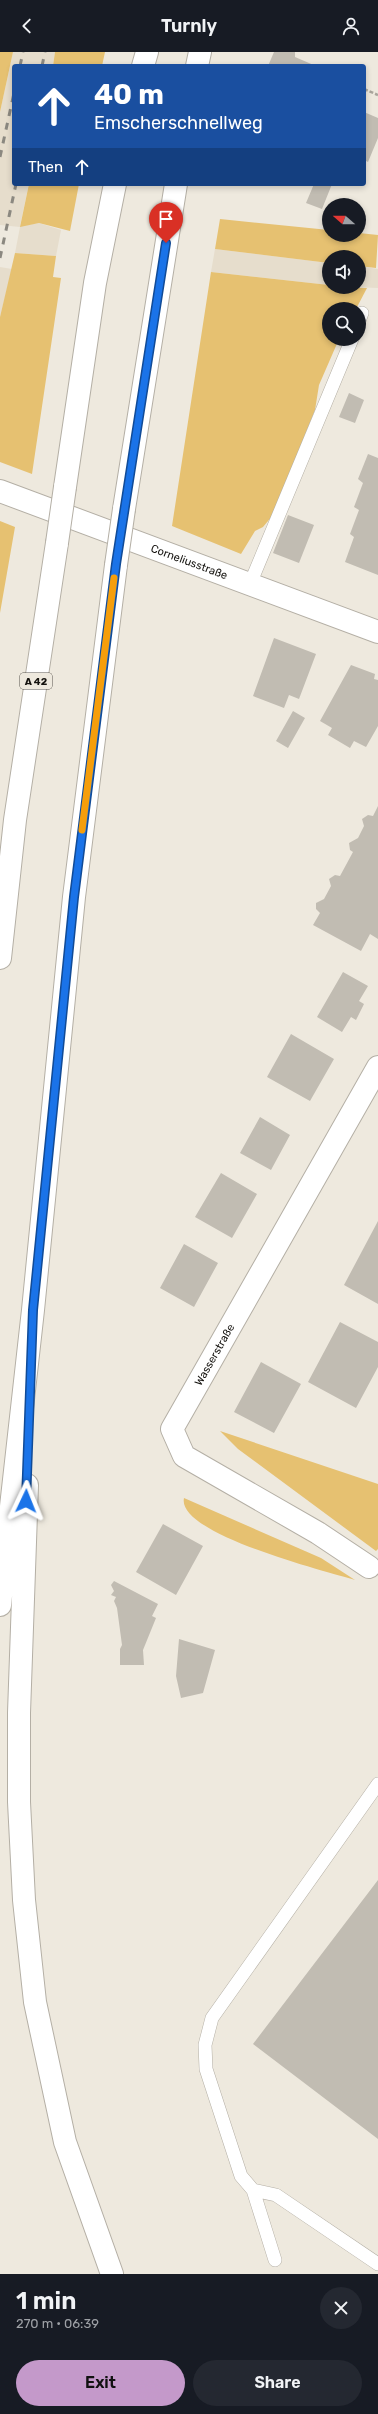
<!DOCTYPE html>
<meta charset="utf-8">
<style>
:root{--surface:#171b24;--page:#242831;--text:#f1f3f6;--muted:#9ea1a6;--accent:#c499ca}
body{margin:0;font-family:Rubik,sans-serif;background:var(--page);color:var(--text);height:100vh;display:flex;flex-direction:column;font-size:15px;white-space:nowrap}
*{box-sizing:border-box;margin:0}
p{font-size:13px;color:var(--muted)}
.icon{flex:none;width:22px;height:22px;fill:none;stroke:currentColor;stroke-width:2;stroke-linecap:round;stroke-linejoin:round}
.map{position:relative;height:2222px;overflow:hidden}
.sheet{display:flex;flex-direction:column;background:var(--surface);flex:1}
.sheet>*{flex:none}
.hud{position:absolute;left:12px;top:12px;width:354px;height:122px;border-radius:4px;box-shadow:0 2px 6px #0003;background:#1a4fa0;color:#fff;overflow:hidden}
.needle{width:26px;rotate:290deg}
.controls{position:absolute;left:322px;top:146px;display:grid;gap:8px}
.controls a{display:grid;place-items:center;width:44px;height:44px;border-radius:50%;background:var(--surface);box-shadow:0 2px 6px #0003;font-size:20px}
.pin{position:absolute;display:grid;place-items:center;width:34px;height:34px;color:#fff;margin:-41px -17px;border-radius:50% 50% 50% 0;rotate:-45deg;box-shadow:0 0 4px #0007}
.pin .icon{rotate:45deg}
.me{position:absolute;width:44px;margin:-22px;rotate:2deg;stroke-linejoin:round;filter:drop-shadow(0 0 3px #0008)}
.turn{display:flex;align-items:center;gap:14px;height:84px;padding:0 16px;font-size:18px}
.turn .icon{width:52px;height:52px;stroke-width:2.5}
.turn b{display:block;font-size:28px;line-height:34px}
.then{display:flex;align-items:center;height:38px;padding:0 16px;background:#0003;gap:8px;font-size:15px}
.round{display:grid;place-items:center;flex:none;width:42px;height:42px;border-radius:21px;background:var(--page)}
.head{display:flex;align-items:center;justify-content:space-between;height:68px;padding:0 16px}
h1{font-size:24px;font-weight:600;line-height:30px}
.cta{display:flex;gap:8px;margin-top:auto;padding:8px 16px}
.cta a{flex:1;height:46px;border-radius:24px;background:var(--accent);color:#111;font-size:16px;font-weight:600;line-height:46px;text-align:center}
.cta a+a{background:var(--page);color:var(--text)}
header{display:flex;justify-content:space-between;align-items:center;height:52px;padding:0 16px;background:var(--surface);font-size:18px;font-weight:600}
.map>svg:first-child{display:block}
</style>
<header><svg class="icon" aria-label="back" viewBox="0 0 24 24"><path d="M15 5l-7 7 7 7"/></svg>Turnly<svg class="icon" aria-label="person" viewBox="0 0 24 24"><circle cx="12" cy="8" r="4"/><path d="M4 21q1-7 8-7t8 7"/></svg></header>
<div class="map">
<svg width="378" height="2222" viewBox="0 0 378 2222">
<rect width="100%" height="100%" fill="#eee9de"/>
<path fill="#e6ddcc" d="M13,0H55L53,14H14V132H29L20,174L39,171L61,178L56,204L15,201L20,175L0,173V60Z
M215,197L329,211V233L211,220Z
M359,214L378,217V236L353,235H359Z
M0,215L12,217L0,265Z"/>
<path fill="#e6c171" d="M0,0H13L0,60Z
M55,0H105L102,14H53Z
M29,132H79L70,179L39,171L20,175Z
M220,167L329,178V183L359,181L378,183L376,216L359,214V205H329V211L215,197Z
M15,201L56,204L53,225L61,226L32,422L0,410V265Z
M211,220L329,233V235L367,236L356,257H329V287H339L319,333L315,358L273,463L263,475L255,479L241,502L172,474Z
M0,469L15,475L0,561Z
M220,1379L378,1432V1497L376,1499L238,1397Z
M184,1446L321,1506L355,1528C328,1520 176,1482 184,1446Z"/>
<path fill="#c1bcb2" d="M274,0H295V5L316,14H268Z
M364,60L378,66V86L368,110L364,108Z
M314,132H332L322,157L306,151Z
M349,341L364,348L355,371L339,365Z
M368,402L378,406V523L345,510L354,485L350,482L359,458L354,455L363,431L358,427Z
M288,463L314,473L299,511L273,501Z
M274,586L316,602L299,647L289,643L284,656L253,644Z
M351,613L375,622L374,627L378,628V674L366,695L354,689L350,696L328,683L332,676L320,669Z
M293,659L305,666L288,696L276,689Z
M378,754V887L370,882L361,899L313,873L320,861L316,857V851L324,847L331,834L329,827L335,823L340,824L353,800L350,798L349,791L358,786L364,774L362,767L368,763L373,764Z
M343,920L368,934L359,949L364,952L356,968L351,965L342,980L317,965Z
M291,982L334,1007L310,1049L267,1025Z
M260,1065L290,1083L271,1118L240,1101Z
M221,1121L257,1142L232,1186L195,1165Z
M378,1169V1252L344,1233Z
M184,1192L218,1211L194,1255L160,1236Z
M340,1270L378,1290V1315L356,1356L308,1330Z
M261,1310L301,1332L274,1381L234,1360Z
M163,1472L203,1494L176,1543L136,1520Z
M114,1529L158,1552L152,1564L156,1566L143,1598L144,1613H120V1597L122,1593L117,1556L114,1549L116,1545L111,1543L114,1539L111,1533Z
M179,1587L215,1598L203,1641L181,1646L176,1624Z
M378,1828V2087L253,1992Z"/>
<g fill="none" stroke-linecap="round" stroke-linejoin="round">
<g stroke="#b4afa5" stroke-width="14">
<path id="service" d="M359,269L362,261
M250,532L352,287
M253,2138L276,2143L378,2212
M275,2208L253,2138L241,2124L206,2017L205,1993L212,1966L378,1732"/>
</g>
<g stroke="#b4afa5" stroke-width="24">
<g id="minor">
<path id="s1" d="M369,1515L318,1481L184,1404L172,1377L378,1015"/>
</g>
</g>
<g stroke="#b4afa5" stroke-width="24">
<g id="secondary">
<path id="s2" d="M0,439L378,580"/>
</g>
</g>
<g stroke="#b4afa5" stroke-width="24">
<path id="motorway" d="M143,14L147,0
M197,14L200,0
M65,435L95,231L115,132
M124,457L176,132
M0,906L15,768L57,491
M27,1433L19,1661V1750L24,1848L35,1950L65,2090L112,2222
M0,1553L33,1258L74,845L116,513"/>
</g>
<path stroke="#a9a59c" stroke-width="2.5" stroke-dasharray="4 2" stroke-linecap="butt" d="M364,37L378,43"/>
<use href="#service" stroke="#fff" stroke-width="13"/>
<use href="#minor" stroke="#fff" stroke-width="22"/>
<use href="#secondary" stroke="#fff" stroke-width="22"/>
<use href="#motorway" stroke="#fff" stroke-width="22"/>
<path stroke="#8b8880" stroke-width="3" stroke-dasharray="7 7" stroke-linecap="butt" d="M20,14L23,0
M42,14L45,0
M0,105L14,41
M0,206L16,132"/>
<g stroke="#b4afa5" stroke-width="24" stroke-linecap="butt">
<path id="motorway-bridge" d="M57,491L65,435
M116,513L124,457"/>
</g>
<use href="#motorway-bridge" stroke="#fff" stroke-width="22"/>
</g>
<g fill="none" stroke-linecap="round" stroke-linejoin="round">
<g stroke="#114b97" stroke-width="10">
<path id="route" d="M26,1449L33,1258L74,845L116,512L166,191"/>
</g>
<use href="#route" stroke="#1a73e8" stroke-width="7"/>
<path stroke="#f59e0b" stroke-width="7" d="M82,778L114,526"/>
</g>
<g text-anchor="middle" stroke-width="3" stroke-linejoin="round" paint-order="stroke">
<rect fill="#eee9de" stroke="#56534d" stroke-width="1" x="20" y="621" width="32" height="16" rx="3"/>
<g font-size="10" font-weight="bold" fill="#15130f">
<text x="36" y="633">A 42</text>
</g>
<g font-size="11" fill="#15130f" stroke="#eee9de">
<text dy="4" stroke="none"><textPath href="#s2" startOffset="202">Corneliusstraße</textPath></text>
<text dy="4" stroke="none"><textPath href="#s1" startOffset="331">Wasserstraße</textPath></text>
</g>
</g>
</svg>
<div class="controls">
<a><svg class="needle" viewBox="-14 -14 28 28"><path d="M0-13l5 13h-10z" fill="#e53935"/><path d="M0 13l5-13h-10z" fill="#9ea1a6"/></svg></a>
<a><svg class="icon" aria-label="sound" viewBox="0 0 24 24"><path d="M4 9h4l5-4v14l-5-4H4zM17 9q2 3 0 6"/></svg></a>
<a><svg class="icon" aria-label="search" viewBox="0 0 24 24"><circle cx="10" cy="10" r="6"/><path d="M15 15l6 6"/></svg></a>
</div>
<div class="pin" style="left:166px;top:191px;background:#d93025"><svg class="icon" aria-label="arrive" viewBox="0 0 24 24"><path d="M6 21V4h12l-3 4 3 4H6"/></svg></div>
<svg class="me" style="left:26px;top:1449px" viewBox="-20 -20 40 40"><path d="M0-17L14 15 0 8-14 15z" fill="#1a73e8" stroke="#fff" stroke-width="4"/></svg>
<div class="hud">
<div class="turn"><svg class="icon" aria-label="ahead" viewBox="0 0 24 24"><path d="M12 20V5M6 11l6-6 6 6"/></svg><div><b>40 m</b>Emscherschnellweg</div></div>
<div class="then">Then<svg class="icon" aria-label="ahead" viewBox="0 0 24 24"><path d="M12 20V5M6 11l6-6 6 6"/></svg></div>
</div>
</div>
<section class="sheet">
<div class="head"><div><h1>1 min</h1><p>270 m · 06:39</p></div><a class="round"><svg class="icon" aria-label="close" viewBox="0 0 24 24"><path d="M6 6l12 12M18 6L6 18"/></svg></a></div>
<div class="cta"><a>Exit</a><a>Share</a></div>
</section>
